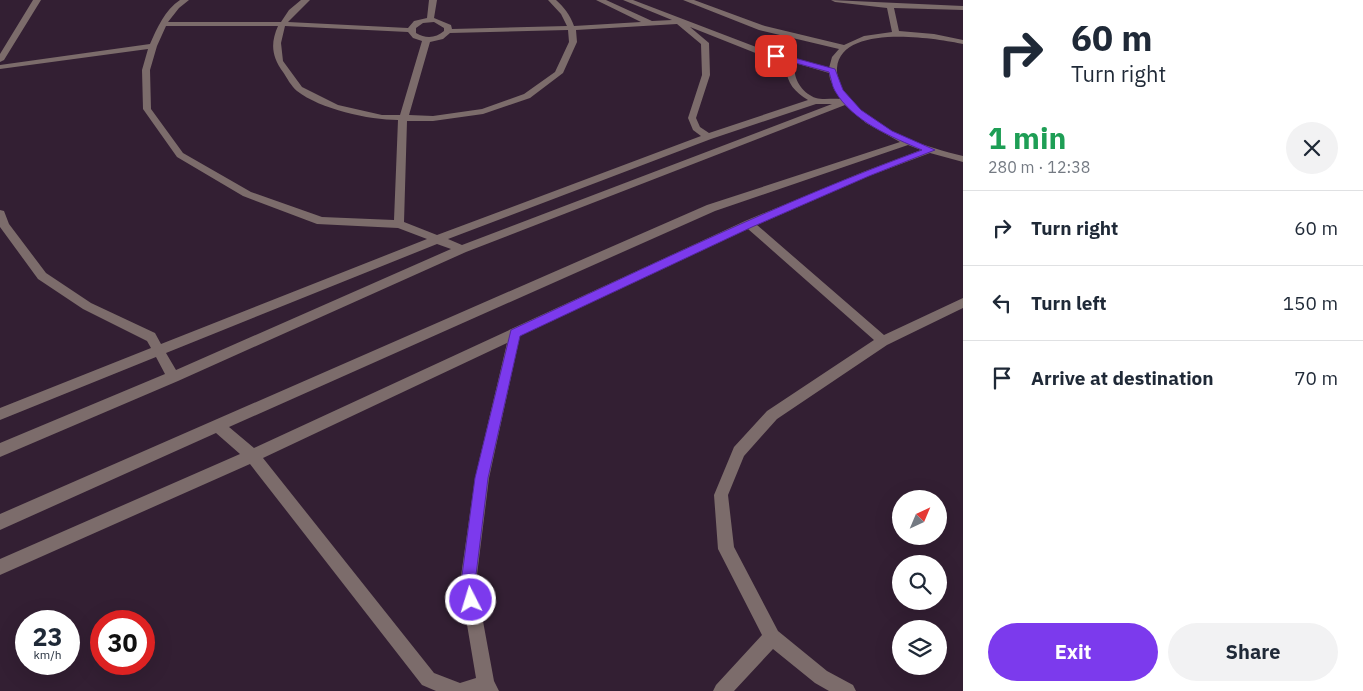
<!DOCTYPE html>
<meta charset="utf-8">
<style>
:root{--surface:#fff;--page:#f2f2f3;--text:#1f2937;--muted:#747a83;--line:#e0e1e3;--accent:#7c3aed}
body{margin:0;font-family:"IBM Plex Sans",sans-serif;background:var(--page);color:var(--text);height:100vh;display:flex;flex-direction:column;font-size:19px;white-space:nowrap}
*{box-sizing:border-box;margin:0}
p{font-size:16px;color:var(--muted)}
.icon{flex:none;width:28px;height:28px;fill:none;stroke:currentColor;stroke-width:2;stroke-linecap:round;stroke-linejoin:round}
.map{position:relative;flex:1;overflow:hidden}
.panel{display:flex;flex-direction:column;background:var(--surface);width:400px}
.panel>*{flex:none}
.guide{background:#fff;color:var(--text);overflow:hidden}
.needle{width:32px;rotate:44deg}
.tools{position:absolute;left:892px;top:490px;display:grid;gap:10px}
.tools a{display:grid;place-items:center;width:55px;height:55px;border-radius:50%;background:var(--surface);box-shadow:0 5px 20px #0002;font-size:25px}
.speed{position:absolute;left:15px;top:610px;display:flex;gap:10px;font-size:25px;font-weight:700;text-align:center}
.speed>*{display:grid;place-content:center;width:65px;height:65px;border-radius:50%;background:var(--surface);box-shadow:0 5px 20px #0002;line-height:1}
.speed small{font-size:12px;font-weight:400}
.speed .limit{border:8px solid #d22;background:#fff;color:#111}
.pin{position:absolute;display:grid;place-items:center;width:42px;height:42px;color:#fff;margin:-21px;border-radius:10px;box-shadow:0 2px 8px #0006}
.me{position:absolute;width:55px;margin:-28px;rotate:355deg;stroke-linejoin:round;filter:drop-shadow(0 0 4px #0008)}
.turn{display:flex;align-items:center;gap:18px;height:105px;padding:0 25px;font-size:22px}
.turn .icon{width:65px;height:65px;stroke-width:2.5}
.turn b{display:block;font-size:35px;line-height:42px}
.round{display:grid;place-items:center;flex:none;width:52px;height:52px;border-radius:26px;background:var(--page)}
.overview{display:flex;align-items:center;justify-content:space-between;height:85px;padding:0 25px}
h1{font-size:30px;font-weight:800;line-height:38px;color:#1e9e55}
.action{display:flex;gap:10px;margin-top:auto;padding:10px 25px}
.action a{flex:1;height:58px;border-radius:30px;background:var(--accent);color:#fff;font-size:20px;font-weight:800;line-height:58px;text-align:center}
.action a+a{background:var(--page);color:var(--text)}
ul{padding:0;list-style:none}
li{display:flex;align-items:center;gap:15px;height:75px;padding:0 25px;border-top:1px solid var(--line)}
li div{flex:1}
li b{display:block;font-size:19px}
li em{font-style:normal}
main{display:flex;flex:1;min-height:0}
.map>svg:first-child{display:block}
</style>
<main>
<div class="map">
<svg width="963" height="691" viewBox="0 0 963 691">
<rect width="100%" height="100%" fill="#331f33"/>
<g fill="none" stroke-linecap="round" stroke-linejoin="round">
<path fill="#7c6c6b" fill-rule="evenodd" d="M33,0H41L4,60L0,62V54Z
M180,0H189L179,8L168,22H281L289,10L301,0H310L288,22L408,28L414,21L427,18L429,0H437L434,18L451,25L452,29L567,26L561,14L548,0H556C564,7 570,15 574,26L641,22L596,0H606L652,21L672,20L623,0H633L764,50L829,68L832,57L839,49L759,30L683,0H694L765,26L844,45L864,36L892,32L887,8L835,2L831,0L963,6V10L894,8L899,31L934,34L963,40V44C935,38 841,23 837,68C836,82 847,98 857,107C885,134 926,147 963,156V162L930,153L869,176L757,225L884,335L963,298V308L887,345L777,419L744,456L728,495L734,547L778,631L827,671L853,685L856,691H829L815,683L773,649L734,691H713L716,685L762,635L718,549L714,495L734,447L767,411L874,340L748,229L520,336L489,478L476,583L494,681L499,691H436L422,685L250,464L0,575V559L240,454L216,433L0,530V514L707,205L900,142L866,123L845,105L466,252L178,381L0,457V443L165,374L156,357L0,420V408L151,348L147,341L83,309L38,279L0,227V210L4,211L9,224L46,273L91,303L155,333L161,344L427,239L398,228L317,224L243,196L177,157L143,109L142,70L148,49L0,69V65L150,44C157,28 165,10 180,0ZM434,22L444,28V31C436,38 426,39 416,33V28L423,23ZM677,24L701,44L702,75L688,118L693,130L701,136L437,235L404,222L407,121H433L483,114L530,98L563,73L577,42L576,30ZM166,26H278C270,44 272,57 283,72C287,78 291,86 297,91C320,109 369,120 398,120L394,220L322,217L251,192L183,153L151,109L150,70L157,46ZM285,26L408,32L413,38L422,41L400,115H382L338,105L302,87L283,61L281,43ZM690,27L758,54L787,61C784,80 793,91 808,100L709,133L700,127L696,118L710,75L709,43ZM568,30L569,42L555,72L524,94L482,109L433,116L409,115L430,42L443,39L450,33ZM795,63L829,73L830,79L840,99C833,98 823,100 816,98C802,93 792,78 795,63ZM816,104H832L462,245L448,239L711,139ZM908,145L921,150L863,172L745,221L254,448L229,427L715,211ZM437,244L451,249L176,370L166,353ZM507,343L475,478L460,583L476,678L460,683L434,673L263,458Z"/>
</g>
<path fill="#7c3aed" stroke="#51269a" d="M776,53L835,69L843,90L861,110L892,131L935,150L869,176L752,227L520,336L488,478L475,583L478,600L476,605L471,607L466,605L461,583L475,478L511,330C647,267 782,201 922,150C892,137 853,122 835,91C832,86 831,78 829,72L773,57V54Z"/>
</svg>
<div class="tools">
<a><svg class="needle" viewBox="-14 -14 28 28"><path d="M0-13l5 13h-10z" fill="#e53935"/><path d="M0 13l5-13h-10z" fill="#747a83"/></svg></a>
<a><svg class="icon" aria-label="search" viewBox="0 0 24 24"><circle cx="10" cy="10" r="6"/><path d="M15 15l6 6"/></svg></a>
<a><svg class="icon" aria-label="layers" viewBox="0 0 24 24"><path d="M12 4l9 5-9 5-9-5zM3 14l9 5 9-5"/></svg></a>
</div>
<div class="speed"><div>23<small>km/h</small></div><div class="limit">30</div></div>
<div class="pin" style="left:776px;top:56px;background:#d93025"><svg class="icon" aria-label="arrive" viewBox="0 0 24 24"><path d="M6 21V4h12l-3 4 3 4H6"/></svg></div>
<svg class="me" style="left:471px;top:600px" viewBox="-20 -20 40 40"><circle r="17" fill="#7c3aed" stroke="#fff" stroke-width="3"/><path d="M0-11L8 9 0 5-8 9z" fill="#fff"/></svg>
</div>
<section class="panel">
<div class="guide">
<div class="turn"><svg class="icon" aria-label="right" viewBox="0 0 24 24"><path d="M7 20v-9h11M14 6l5 5-5 5"/></svg><div><b>60 m</b>Turn right</div></div>
</div>
<div class="overview"><div><h1>1 min</h1><p>280 m · 12:38</p></div><a class="round"><svg class="icon" aria-label="close" viewBox="0 0 24 24"><path d="M6 6l12 12M18 6L6 18"/></svg></a></div>
<ul>
<li><svg class="icon" aria-label="right" viewBox="0 0 24 24"><path d="M7 20v-9h11M14 6l5 5-5 5"/></svg><div><b>Turn right</b></div><em>60 m</em></li>
<li><svg class="icon" aria-label="left" viewBox="0 0 24 24"><path d="M17 20v-9H6M10 6l-5 5 5 5"/></svg><div><b>Turn left</b></div><em>150 m</em></li>
<li><svg class="icon" aria-label="arrive" viewBox="0 0 24 24"><path d="M6 21V4h12l-3 4 3 4H6"/></svg><div><b>Arrive at destination</b></div><em>70 m</em></li>
</ul>
<div class="action"><a>Exit</a><a>Share</a></div>
</section>
</main>
